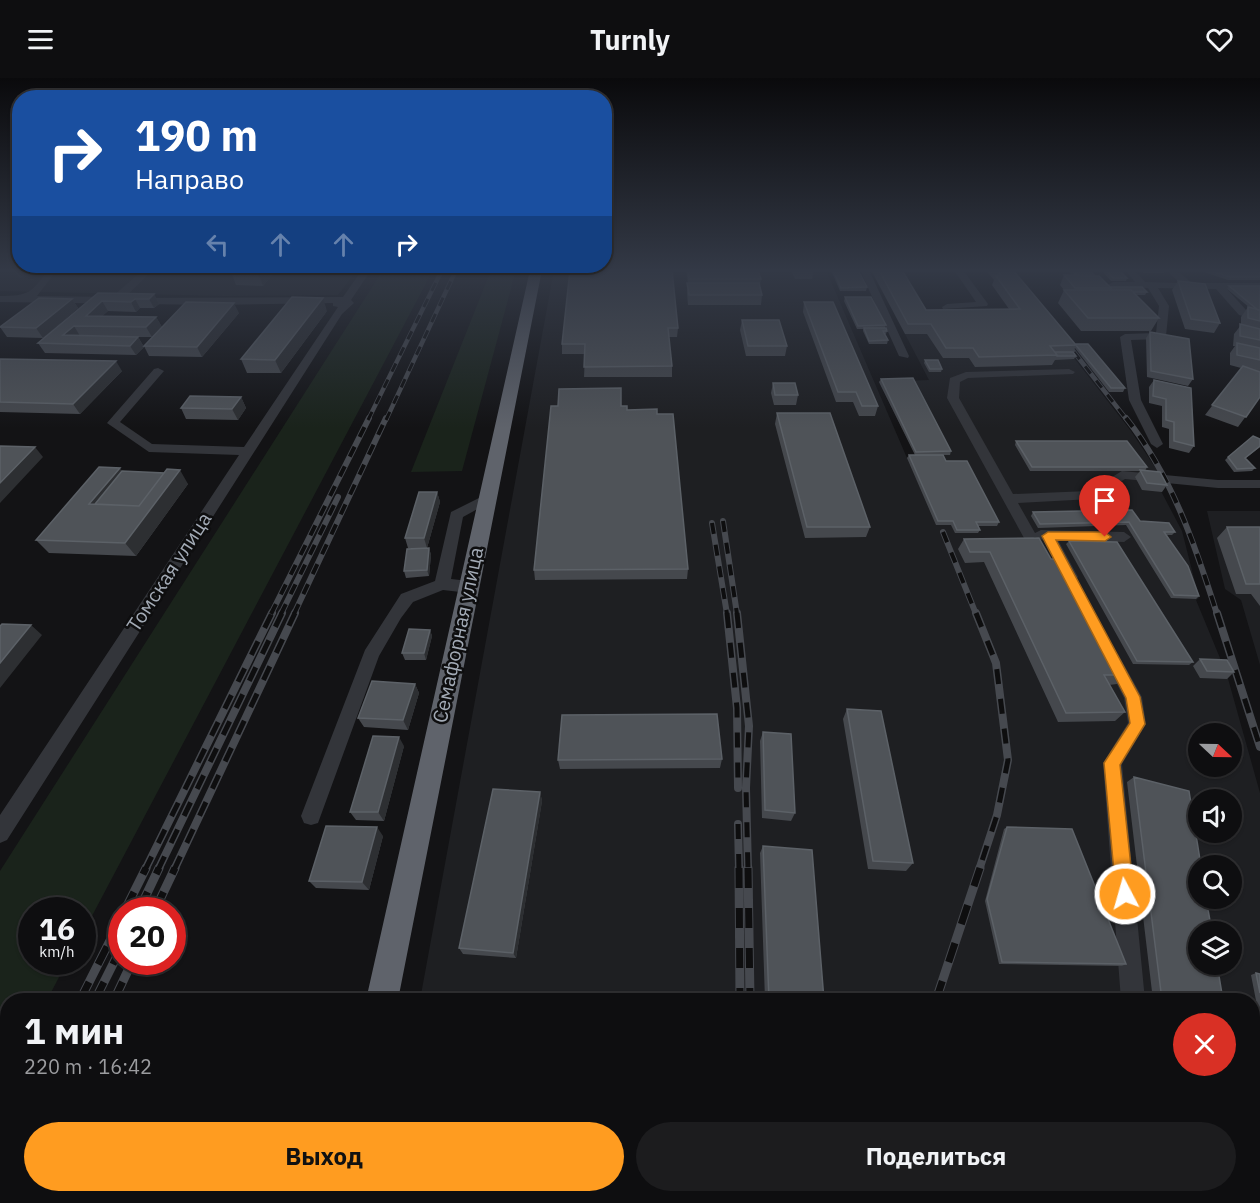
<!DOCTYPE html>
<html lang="ru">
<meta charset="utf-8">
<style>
:root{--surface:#0e0e10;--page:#1c1c1e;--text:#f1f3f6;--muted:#9b9c9f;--line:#2e2e30;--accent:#ff9c20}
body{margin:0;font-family:"IBM Plex Sans",sans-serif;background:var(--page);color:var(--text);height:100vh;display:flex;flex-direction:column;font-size:22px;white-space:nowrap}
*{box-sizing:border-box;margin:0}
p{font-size:20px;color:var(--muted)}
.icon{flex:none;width:33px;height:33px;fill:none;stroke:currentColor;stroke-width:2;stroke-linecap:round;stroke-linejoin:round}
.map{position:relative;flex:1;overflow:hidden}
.details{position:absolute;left:0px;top:915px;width:1260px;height:210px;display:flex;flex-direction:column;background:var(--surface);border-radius:24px 24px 0 0;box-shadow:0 2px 4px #0004,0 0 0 2px var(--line)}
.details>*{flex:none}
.top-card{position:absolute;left:12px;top:12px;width:600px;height:183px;border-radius:24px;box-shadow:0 2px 4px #0004,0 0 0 2px var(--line);background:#1a4fa0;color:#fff;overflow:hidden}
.needle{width:39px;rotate:112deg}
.controls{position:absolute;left:1188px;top:645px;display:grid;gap:12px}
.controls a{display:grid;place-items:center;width:54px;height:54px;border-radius:50%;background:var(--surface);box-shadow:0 2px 4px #0004,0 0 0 2px var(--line);font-size:30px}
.speed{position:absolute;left:18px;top:819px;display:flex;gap:12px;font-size:30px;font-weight:700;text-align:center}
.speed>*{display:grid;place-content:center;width:78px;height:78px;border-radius:50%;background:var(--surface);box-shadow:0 2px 4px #0004,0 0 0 2px var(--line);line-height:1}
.speed small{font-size:15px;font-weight:400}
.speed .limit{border:9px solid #d22;background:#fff;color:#111}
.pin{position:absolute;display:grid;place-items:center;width:51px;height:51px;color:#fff;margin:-62px -26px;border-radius:50% 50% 50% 0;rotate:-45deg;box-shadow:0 0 6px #0007}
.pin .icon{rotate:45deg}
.me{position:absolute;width:66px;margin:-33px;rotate:354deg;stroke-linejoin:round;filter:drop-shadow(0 0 4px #0008)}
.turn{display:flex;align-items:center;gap:21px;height:126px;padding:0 24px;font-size:27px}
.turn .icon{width:78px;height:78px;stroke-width:2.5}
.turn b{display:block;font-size:42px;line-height:51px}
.lanes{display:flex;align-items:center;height:57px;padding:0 24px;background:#0003;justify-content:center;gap:30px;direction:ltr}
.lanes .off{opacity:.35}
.round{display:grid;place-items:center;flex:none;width:63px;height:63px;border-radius:32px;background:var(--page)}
.summary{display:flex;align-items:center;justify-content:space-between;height:102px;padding:0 24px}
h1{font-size:36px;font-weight:700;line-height:45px}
.action{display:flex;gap:12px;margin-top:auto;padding:12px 24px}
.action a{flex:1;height:69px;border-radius:36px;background:var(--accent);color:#111;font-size:24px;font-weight:700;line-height:69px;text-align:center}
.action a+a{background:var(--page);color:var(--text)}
header{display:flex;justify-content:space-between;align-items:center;height:78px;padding:0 24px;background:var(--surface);font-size:27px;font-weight:700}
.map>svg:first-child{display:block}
</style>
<header><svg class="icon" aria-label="menu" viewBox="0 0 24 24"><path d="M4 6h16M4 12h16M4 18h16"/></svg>Turnly<svg class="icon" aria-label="heart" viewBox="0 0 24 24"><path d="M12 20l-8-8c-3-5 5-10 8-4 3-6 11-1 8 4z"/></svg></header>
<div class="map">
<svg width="1260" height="1125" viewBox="0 0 1260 1125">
<rect width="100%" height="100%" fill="#131315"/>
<path fill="#1e1f22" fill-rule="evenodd" d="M0,192H357L338,217L226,218L0,213Z
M554,192H826L907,380L915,377L879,304L929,302L905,256L1053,253L1131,353L1159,395L1153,398L1182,453L1199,520L1196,522L1227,597L1260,715V1125H382L384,1118H1252V922H420ZM1198,656H1232V688H1198ZM1198,722H1232V754H1198ZM1198,788H1232V820H1198ZM1198,854H1232V886H1198Z
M1207,433H1260V587L1241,522L1225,511Z"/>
<path fill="#1a231b" d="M383,192H433L83,855L82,832H32V884H67L47,922H8L7,996L0,1011V793Z
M491,192H516L462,393L411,394Z"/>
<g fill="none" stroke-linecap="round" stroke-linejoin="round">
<path fill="#33353a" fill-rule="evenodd" d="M48,192H57L37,218L112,219L143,192H153L124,220L343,219L362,192H371L351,222L354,225L342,236L7,762L0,765V737L239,377L149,374L107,345L154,291L158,290L164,293L120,344L152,366L244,369L338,229L333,228V225L215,227L0,224V218C29,218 31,215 48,192Z
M860,192H869L909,278L908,280L899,278Z
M954,192H963L988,226L987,228L943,231L942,229L947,226L976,224Z
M1125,192H1134L1145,204L1180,205L1166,192H1176L1192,205H1260V211H1227L1247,233L1260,237V243L1239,237L1216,211L1158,210L1169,228L1166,258L1161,261L1131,262L1141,322L1163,366L1157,370L1151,366L1129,322L1120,259L1125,256L1156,255L1159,228L1148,210L1110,209L1108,207L1113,204H1135Z
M1069,291L1075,294L1073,296L968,300L960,304L959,320L1013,416L1089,413L1122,393L1218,402H1260V410H1218L1125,401L1092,421L1018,425L1035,455L1041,452L1124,454L1131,459L1124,464L1058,462L1078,499L1075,503H1065L1043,462L1035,459L1029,462L1024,460L947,320L950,300L966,294Z
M487,416L494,420L492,423L463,439L451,501L469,503L477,509L469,515L443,512L413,524L401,540L379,578L318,745L311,747L304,745L301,738L365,572L401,516L435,503L451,434Z
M1112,574L1118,576L1142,619L1146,646L1122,686L1145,922H1121L1103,685L1128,645L1124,620L1104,581L1106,576Z
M1118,1118H1145L1146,1125H1118Z"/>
<path fill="#5f636b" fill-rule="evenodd" d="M530,192H542L398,922H366Z
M322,1118H360L359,1125H321Z"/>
<g stroke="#46494f" stroke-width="4.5">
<path id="rail-far3" d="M1063,260L1127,342
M368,342L442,192
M386,342L456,192"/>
</g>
<g stroke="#46494f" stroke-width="6">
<path id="rail-far2" d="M1126,340C1172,398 1195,467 1217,536
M723,443L737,536
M712,445L727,536
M943,454L976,536
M271,536L369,340
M281,536L338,419
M294,536L386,340"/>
</g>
<g stroke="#46494f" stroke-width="8">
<path id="rail-far1" d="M727,535L737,630L738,710
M737,535L749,648L746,710L748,792
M976,535L996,585L1008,682L997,737L979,792
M1217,535L1260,669
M738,746L739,792
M145,792L272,535
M158,792L282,535
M174,792L295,535"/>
</g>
<g stroke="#46494f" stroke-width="9">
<path id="rail" d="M739,790L740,922
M748,790L750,922
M125,832L146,790
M139,832L159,790
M155,832L175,790
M80,922L122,839
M95,922L122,868
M114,922L132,884
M936,922L980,790
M0,1084L8,1069
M0,1118L8,1102
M742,1118V1125
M753,1118V1125
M20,1125L23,1118
M880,1125L882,1118"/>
</g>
<use href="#rail-far3" stroke="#0e0e0f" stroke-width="3" stroke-dasharray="9" stroke-linecap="butt"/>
<use href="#rail-far2" stroke="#0e0e0f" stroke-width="4" stroke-dasharray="11" stroke-linecap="butt"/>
<use href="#rail-far1" stroke="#0e0e0f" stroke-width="5" stroke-dasharray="15" stroke-linecap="butt"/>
<use href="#rail" stroke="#0e0e0f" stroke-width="7" stroke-dasharray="20" stroke-linecap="butt"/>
</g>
<path fill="#45484d" d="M276,192L263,208L236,207L231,194Z
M570,192L678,250L677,259H669L672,288V299H584L585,276H562V266Z
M686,192H758L761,201L760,208L762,217L761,227H688L687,215L688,205Z
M791,192H814L812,201H795Z
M831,192H858L867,209L866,213H840Z
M871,192H902L926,232L1009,231L992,207L994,202L986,192H1013L1075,266L1125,310L1123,314H1109L1075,270L1073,274L1076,278L1074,281L1055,282L1052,287L975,289L969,280H943L927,256H905Z
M907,192H945V194H908Z
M1068,192H1090L1094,197L1093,198L1110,209L1147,214L1145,217H1136L1159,240L1151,253H1081L1058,225L1064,212L1060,207L1064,197H1072Z
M1101,192H1119L1127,200L1126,203H1111Z
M1141,192H1166L1164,195H1143Z
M1198,192H1260V202H1228Z
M1178,203L1220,245L1214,255L1185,251L1172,212Z
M1229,208H1260V319L1238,349L1205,337L1241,290L1230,287V275L1235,268H1233L1234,256L1241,247V239L1248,229L1250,230L1227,211Z
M98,215L154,216L159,226L154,230H140L136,234L108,233L102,238L156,239L162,249L239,235L202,279L149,278L144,268L152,259H128H138L144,269L136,277L45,275L38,265Z
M845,219L886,247L885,250L887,253L886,256H885L888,262L887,266H869L863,253V251H857L844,223Z
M72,221L78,230L43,260L7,259L0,249Z
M804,224L878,328L875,338H859L853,324H836L803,234Z
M327,233L281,295H247L241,281Z
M742,242L787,268L785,278H746L740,252Z
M1150,254L1193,301L1188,308L1147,299L1146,260Z
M0,281L122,293L80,336L0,334Z
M925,282L942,291L941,294H929L924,285Z
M881,301L951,373L950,377H943L946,383L999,444L997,448H978L980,452L978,455H955L951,447H936L907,380L909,377H915L879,304Z
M1154,302L1191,310L1194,368L1189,375L1169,370V351L1162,349V328L1149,325V309Z
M773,305L798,317L796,327H774L771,315Z
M241,319L246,330L238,342L186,341L181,330Z
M558,328H621L627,332L657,336L688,491L687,501L535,502L534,492Z
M777,335L870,449L866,459L805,460L775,346Z
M1260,361V369L1246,380L1255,390L1252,393L1234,394L1225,382L1228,379Z
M1016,363L1147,389L1145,393L1167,407L1162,414L1142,412L1135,399L1140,393H1030L1015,367Z
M122,393L164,395L188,406L136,478L49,475L36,462Z
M437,414L440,424L427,470H408L405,460Z
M1033,434L1140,443L1175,454L1172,457H1167L1199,518L1196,521L1171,520L1126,447L1038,450L1031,438Z
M1227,449H1260V528L1251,516H1236L1217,460Z
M964,461L1051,481L1127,597L1117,606L1109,607L1125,634L1115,643L1058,644L984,484L965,485L958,471Z
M1069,463L1193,584L1189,587L1133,586L1066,466Z
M429,470L431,477L429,498L406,500L404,493Z
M430,552L432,558L426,582H405L402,575Z
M1200,581L1234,594L1227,601L1200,600L1193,588Z
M415,606L419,615L408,652L364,649L358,640Z
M847,631L913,785L906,793L868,791L843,641Z
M763,654L795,735L791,743L762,740L760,663Z
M404,668L384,743L356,742L350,734Z
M722,681L720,690L560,691L558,682Z
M1134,699L1223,922H1153L1127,704Z
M540,714L542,723L516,880L463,876L459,870Z
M1007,749L1126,886L1122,888L999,886L985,823L1004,751Z
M383,758L369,812L316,810L309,803Z
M763,768L824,922H765L760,775Z
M1256,895L1260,896V943L1251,897Z
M914,1118H1084L1083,1125H912Z
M1150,1118H1252L1256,1122H1245V1125H1151Z"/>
<path fill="#2d2f32" d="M25,192H35L33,198L19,200L15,194Z
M260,192H276L263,208L258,195Z
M154,216L159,226L154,230L149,221Z
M323,220L327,233L281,295L275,282Z
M72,221L78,230L43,260L36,250Z
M135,221L140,230L136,234L131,224Z
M102,223L108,233L92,248L86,238Z
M234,225L239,235L202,279L197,269Z
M156,239L162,249L152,259L146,249Z
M74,248L80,258L63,257Z
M138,259L144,269L136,277L130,268Z
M116,283L122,293L80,336L73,326Z
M241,319L246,330L238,342L232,331Z
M35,369L43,379L0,425V405Z
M120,390L129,404L92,429L89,426Z
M180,392L188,406L136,478L125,465Z
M437,414L440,424L427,470L424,460Z
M429,470L431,477L429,498L427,492Z
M31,547L42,557L0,610V585Z
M430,552L432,558L426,582L424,575Z
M415,606L419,615L408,652L403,642Z
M399,659L404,668L384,743L378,734Z
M540,714L542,723L516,880L513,875Z
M377,749L383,758L369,812L362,804Z
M526,1118H529L528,1125H525Z"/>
<path fill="#4f5358" stroke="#5c6167" stroke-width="1.5" d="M233,192H260L258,195L231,194Z
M570,192H672L678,250H668L672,288L584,289L585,266H562Z
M688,192H758L761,201H689Z
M833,192H858L867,209L841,210Z
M879,192H902L926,232L1020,231L996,198L1001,197L997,192H1013L1076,267L1050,268L1057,277L979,279L973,270H946L931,246H908Z
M1072,192H1090L1094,197H1076Z
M1105,192H1119L1127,200H1113Z
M1207,192H1260V199H1230Z
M1064,197L1099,198L1111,210H1075Z
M1178,203L1205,206L1220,245L1191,241Z
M687,205H759L762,217H689Z
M1229,208H1260V232H1258Z
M1110,209H1142L1147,214H1133L1131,212H1111Z
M1064,212H1131L1159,240H1088Z
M98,215L154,216L149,221H135L131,224L102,223L86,238L156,239L146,249L74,248L63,257L138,259L130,268L38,265Z
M292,219L323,220L275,282L241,281Z
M845,219H871L886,247L858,248Z
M39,220L72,221L36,250L0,249Z
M186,224L234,225L197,269L144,268Z
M804,224H833L878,328H862L856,314H838Z
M1248,229L1260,232V243L1248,240Z
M742,242H779L787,268H748Z
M1240,246L1260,251V262L1240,258Z
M864,250H886L887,253H883L888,262L869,263Z
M1150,254L1189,261L1193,301L1151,293Z
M1237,265L1260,270V282L1237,277Z
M1075,266H1088L1125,310H1111Z
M1055,274H1073L1076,278H1057V277Z
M0,281L116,283L73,326L0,324Z
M925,282H938L942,291H930Z
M1243,288L1260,294V319L1246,339L1212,327Z
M913,300L951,373L916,374L881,301Z
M1154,302L1191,310L1194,368L1174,363V344L1166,342V321L1153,318Z
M773,305H795L798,317H775Z
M621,310V328H627V332L657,331V336H673L688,491L534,492L551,328H558L559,311Z
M190,318L241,319L232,331L181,330Z
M777,335H830L870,449H807Z
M1253,358L1260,361V368L1245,380L1255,390L1237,391L1228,379Z
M1016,363H1127L1147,389H1032Z
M0,368L35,369L0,405Z
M909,377H943L946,383H967L999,444H976L980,452H957L953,443H938Z
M99,389L120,390L89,426L139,428L167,391L180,392L125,465L36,462Z
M1140,392L1160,394L1167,407L1147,405Z
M122,393L164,395L139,428L95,426Z
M419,414H437L424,460H405Z
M1132,432L1140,443L1169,445L1175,454H1164L1188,488L1199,518L1174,517L1129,444L1040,446L1033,434Z
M1227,449H1260V506H1246Z
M1039,460L1051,481H1062L1127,597H1104L1125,634L1066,635L990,474H970L964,461Z
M1069,463L1117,464L1193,584L1137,583Z
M429,470L427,492L404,493L407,471Z
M2,546L31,547L0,585V548Z
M409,551L430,552L424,575H402Z
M1200,581L1227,582L1234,594L1207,593Z
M372,603L415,606L403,642L358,640Z
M847,631L881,633L913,785L873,783Z
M717,636L722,681L558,682L562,637Z
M763,654L791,656L795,735L765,732Z
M373,658L399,659L378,734H350Z
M1134,699L1189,713L1201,788H1198V820H1206L1212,854H1198V886H1217L1223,922H1162Z
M493,711L540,714L513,875L459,870Z
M326,748L377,749L362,804L309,803Z
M1007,749L1072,751L1126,886L1002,884L987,821Z
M763,768L812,772L824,922H769Z
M1256,895L1260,896V915Z
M658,920L685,922H658Z
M1252,1102L1256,1122L1244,1118L1245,1125H1161V1118H1252Z
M422,1118H526L525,1125H420Z
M637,1118H716V1125H637Z
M917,1118H1084L1083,1125H915Z"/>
<linearGradient id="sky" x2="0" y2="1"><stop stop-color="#0a0a0c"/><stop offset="0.55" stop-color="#333946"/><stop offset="1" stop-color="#333946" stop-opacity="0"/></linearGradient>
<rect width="1260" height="350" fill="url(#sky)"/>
<path fill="#ff9c20" stroke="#a66515" stroke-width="1.5" d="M1048,454H1105L1111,459L1105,463L1056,462L1140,619L1145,646L1120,687L1134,816L1131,822L1125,824L1118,822L1116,816L1104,685L1130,645L1126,620L1042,458Z"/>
<g text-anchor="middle" stroke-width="5" stroke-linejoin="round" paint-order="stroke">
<g font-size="20" fill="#a3abb6" stroke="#0e0e0f">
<text transform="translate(169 494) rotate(-57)" y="7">Томская улица</text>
<text transform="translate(458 557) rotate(-78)" y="7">Семафорная улица</text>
</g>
</g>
</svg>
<div class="controls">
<a><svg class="needle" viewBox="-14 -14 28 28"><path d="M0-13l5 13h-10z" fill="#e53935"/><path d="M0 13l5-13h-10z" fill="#9b9c9f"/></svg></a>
<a><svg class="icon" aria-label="sound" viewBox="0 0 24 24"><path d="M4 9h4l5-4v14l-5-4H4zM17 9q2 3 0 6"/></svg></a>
<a><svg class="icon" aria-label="search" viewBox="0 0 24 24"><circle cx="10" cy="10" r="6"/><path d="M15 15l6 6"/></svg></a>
<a><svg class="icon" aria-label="layers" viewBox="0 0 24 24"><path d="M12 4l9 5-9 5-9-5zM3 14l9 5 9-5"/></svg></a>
</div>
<div class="speed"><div>16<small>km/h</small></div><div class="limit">20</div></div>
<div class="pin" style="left:1105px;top:459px;background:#d93025"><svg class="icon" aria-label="arrive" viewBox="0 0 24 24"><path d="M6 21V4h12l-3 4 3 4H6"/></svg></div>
<svg class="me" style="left:1125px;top:816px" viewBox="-20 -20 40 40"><circle r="17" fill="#ff9c20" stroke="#fff" stroke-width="3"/><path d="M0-11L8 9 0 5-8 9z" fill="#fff"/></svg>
<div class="top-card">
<div class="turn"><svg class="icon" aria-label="right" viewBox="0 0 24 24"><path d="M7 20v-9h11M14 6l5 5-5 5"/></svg><div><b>190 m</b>Направо</div></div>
<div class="lanes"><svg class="icon off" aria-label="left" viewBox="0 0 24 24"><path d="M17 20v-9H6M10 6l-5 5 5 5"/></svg><svg class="icon off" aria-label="ahead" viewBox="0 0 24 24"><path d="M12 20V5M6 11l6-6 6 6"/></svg><svg class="icon off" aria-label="ahead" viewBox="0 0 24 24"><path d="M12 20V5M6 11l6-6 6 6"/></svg><svg class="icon" aria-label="right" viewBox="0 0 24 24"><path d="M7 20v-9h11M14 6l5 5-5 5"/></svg></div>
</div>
<section class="details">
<div class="summary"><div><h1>1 мин</h1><p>220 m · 16:42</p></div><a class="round" style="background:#d93025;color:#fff"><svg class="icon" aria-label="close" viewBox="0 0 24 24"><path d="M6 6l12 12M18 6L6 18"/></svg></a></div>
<div class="action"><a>Выход</a><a>Поделиться</a></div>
</section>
</div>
